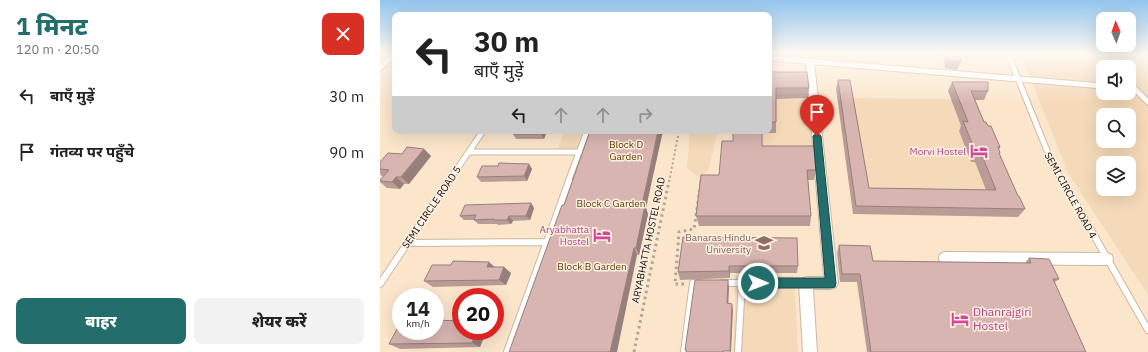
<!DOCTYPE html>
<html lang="hi">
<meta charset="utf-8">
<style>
:root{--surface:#fff;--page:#f2f2f2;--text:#222;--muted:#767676;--accent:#236e6c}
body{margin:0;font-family:"IBM Plex Sans","Noto Sans Devanagari",sans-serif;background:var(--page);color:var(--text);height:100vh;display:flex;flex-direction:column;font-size:15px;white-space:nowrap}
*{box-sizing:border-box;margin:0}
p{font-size:13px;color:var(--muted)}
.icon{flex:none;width:22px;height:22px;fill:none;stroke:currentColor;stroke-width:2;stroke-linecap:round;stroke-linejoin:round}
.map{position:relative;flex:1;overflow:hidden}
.sheet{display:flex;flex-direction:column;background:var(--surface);width:380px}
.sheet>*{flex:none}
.guide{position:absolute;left:12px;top:12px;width:380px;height:122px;border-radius:8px;box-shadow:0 4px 16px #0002;background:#fff;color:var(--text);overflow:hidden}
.needle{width:26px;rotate:358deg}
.tools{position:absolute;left:716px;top:12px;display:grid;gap:8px}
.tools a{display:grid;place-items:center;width:40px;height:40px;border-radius:8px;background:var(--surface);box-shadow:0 4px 16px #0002;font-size:20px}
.speed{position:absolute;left:12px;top:288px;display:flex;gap:8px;font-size:20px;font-weight:700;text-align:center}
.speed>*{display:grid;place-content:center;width:52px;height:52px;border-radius:50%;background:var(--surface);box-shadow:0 4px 16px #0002;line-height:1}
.speed small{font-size:10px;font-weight:400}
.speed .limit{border:6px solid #d22;background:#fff;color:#111}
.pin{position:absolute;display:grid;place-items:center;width:34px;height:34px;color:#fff;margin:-41px -17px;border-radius:50% 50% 50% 0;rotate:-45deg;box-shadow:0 0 4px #0007}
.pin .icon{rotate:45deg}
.me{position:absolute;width:44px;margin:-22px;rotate:91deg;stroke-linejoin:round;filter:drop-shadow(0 0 3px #0008)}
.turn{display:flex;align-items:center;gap:14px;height:84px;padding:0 16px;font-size:18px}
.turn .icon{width:52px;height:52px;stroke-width:2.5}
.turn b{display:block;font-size:28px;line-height:34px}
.lanes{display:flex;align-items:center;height:38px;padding:0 16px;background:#0003;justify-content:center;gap:20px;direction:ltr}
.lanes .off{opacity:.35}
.round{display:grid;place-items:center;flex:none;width:42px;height:42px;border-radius:8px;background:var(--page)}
.headline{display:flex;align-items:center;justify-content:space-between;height:68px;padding:0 16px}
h1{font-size:24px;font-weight:800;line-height:30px;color:var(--accent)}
.action{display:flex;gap:8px;margin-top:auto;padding:8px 16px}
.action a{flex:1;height:46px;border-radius:8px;background:var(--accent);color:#fff;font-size:16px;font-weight:800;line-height:46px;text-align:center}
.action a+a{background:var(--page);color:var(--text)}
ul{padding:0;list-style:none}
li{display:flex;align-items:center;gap:12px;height:56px;padding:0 16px}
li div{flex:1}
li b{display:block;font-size:15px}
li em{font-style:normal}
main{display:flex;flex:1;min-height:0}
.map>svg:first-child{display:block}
</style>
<main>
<section class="sheet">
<div class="headline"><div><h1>1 मिनट</h1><p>120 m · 20:50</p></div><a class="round" style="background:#d93025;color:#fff"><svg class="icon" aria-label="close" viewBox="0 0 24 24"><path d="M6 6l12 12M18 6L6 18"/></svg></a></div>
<ul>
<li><svg class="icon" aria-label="left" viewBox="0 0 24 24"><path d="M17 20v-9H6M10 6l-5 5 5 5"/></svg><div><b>बाएँ मुड़ें</b></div><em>30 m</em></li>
<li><svg class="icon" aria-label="arrive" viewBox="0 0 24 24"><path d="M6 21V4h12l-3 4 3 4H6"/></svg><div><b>गंतव्य पर पहुँचे</b></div><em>90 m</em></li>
</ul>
<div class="action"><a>बाहर</a><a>शेयर करें</a></div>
</section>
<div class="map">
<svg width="768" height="352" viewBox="0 0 768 352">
<rect width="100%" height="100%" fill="#fef1e1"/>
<path fill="#fbe6cc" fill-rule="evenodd" d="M0,54H15V131H389V54H768V352H0ZM723,67H749V93H723ZM723,115H749V141H723ZM723,163H749V189H723ZM21,297H55V331H21ZM81,297H115V331H81Z"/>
<path fill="#f5dab9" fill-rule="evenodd" d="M641,54H768V295L688,173ZM723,67H749V93H723ZM723,115H749V141H723ZM723,163H749V189H723Z
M431,98L436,157H382V133H396L389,99Z
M470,98L571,99L583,131H579L591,162H595L610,199L486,197Z
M184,131H202L196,149L177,150Z
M310,131H338L328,171L319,177L307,168Z
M356,276H414L418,352H353Z"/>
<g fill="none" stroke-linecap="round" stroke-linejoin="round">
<g stroke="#cdb89f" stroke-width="7">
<path id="service-far1" d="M628,54L672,163L683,182
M389,58L723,86
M0,68L15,54
M749,88H754L768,102
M89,152H200
M68,182L103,131
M188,182L207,131"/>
</g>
<g stroke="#cdb89f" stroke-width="8">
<path id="service" d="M683,181L768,330
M27,243L168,242
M342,283H425
M0,284L69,181
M127,352L189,181
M304,352L313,283H321
M358,352L362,283"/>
</g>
<g stroke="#cdb89f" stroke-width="2">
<path id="minor" d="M430,59L434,62L458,283L456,287L451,289H433L437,352H423L419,283L421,279L426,277H444L426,62Z
M565,252L727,253L732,255L733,259L732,263L727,265L565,264L560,262L559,258L560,254Z"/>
</g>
<path stroke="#b0a598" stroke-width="2" stroke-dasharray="2 2.5" stroke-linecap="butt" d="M763,54L768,56
M289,182L299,131
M320,182L324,174"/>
<path stroke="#b0a598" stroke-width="3" stroke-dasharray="2.5 3.5" stroke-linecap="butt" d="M304,284H295L299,232L314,229L321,181
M254,352L289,181"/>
<use href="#service-far1" stroke="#fff" stroke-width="5"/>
<use href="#service" stroke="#fff" stroke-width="6"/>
<use href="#minor" fill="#fff" fill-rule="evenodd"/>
</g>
<path fill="#ba9c97" d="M401,54H418L417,56L401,55Z
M563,54H579L581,62L577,70L565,68Z
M389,72L429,88L428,98L396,99V133H382V146L436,170L434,180H428L431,216L430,226H319L316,216L339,175L353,141V131H389Z
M458,80L489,188L606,190L595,162H591L579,131L581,126L568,91L572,82L608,91L604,100H595L604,122L608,126L620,147L619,150L620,153L619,155L638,196L645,209L638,217L473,214L456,89Z
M167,131L164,139H136L133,134Z
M44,149L51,156L29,184H24L20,189L7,188L0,182V180L4,176H2L0,174V162L22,154Z
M149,164L152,169L147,181L101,182L97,177L118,166Z
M151,203L154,208L150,220L133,221L131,224L118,225L117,224H98L94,220H84L80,216Z
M184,205L266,208L268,214L259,255H257Z
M303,237L418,266L417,273H350V278L300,280L298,272Z
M459,245L493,261L645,263L649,258L679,279L674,283L706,352H487L477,282H460L457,253Z
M115,267H124L131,273L126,285L53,287L44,281Z
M81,331H104L106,332L100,347L20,349L9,344Z"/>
<path fill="#977f7b" d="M162,131H167L164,139L161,134Z
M278,131H283L266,208L268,214L259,255L256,248L262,205Z
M44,149L51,156L29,184L21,177Z
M149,164L152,169L147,181L144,176Z
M16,177L24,184L20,189L12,182Z
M151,203L154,208L150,220L146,216Z
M129,216L133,221L131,224L127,220Z
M254,248L257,255L237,352H230Z
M109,262L116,268L107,267Z
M349,266L350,273V278L349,271Z
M124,267L131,273L126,285L119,280Z
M348,280L349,288L348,310L347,303Z
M352,304L353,310L351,352H350Z
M97,331H104L106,332L100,347L92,343Z"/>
<path fill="#d8b5b0" stroke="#977f7b" d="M567,54H579L581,62L568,61Z
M389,72H427L429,88H396V122H389Z
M458,80H470L489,188L616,190L601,153H596L583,121L588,122L572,82H608V91H591L604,122H606L608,126H611L620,147H618L620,153H619L638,196H639L645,209L476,206Z
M134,131H162L161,134H133Z
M210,131H278L262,205H265L256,248H254L230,352H129L182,205H184Z
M353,131H382V146H434L436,170H427L431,216H316L321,175H339L342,141H353Z
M27,147L44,149L21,177H16L12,182L0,181V180L9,170L0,169V162L8,153L22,154Z
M119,163L149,164L144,176L97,177L102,166H118Z
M151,203L146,216H129L127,220H114V219L94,220L96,215L80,216L85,205Z
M303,237L417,238L418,266H349V271L298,272Z
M459,245L490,246L493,261L651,263L649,258L669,259L679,279H673L706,352H491L480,274H462Z
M73,261L109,262L107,267H124L119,280L44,281L52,265H71Z
M315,280H348L347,303L352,304L350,351H343V352H306V349L305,350Z
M55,320L81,321V323L79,328H81V331H97L92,343L9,344L19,325H21V331H55Z"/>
<linearGradient id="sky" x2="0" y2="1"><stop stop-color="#92c5ee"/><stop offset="0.52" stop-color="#fff9f2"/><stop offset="1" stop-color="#fff9f2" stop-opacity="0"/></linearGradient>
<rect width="768" height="103" fill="url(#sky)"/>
<path fill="#236e6c" stroke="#174846" d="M437,133L441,136L456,283L455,287L451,288H378L374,286L373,283L374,279L378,278H445L433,136Z"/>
<defs>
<g id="hotel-bare" transform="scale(1.38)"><path d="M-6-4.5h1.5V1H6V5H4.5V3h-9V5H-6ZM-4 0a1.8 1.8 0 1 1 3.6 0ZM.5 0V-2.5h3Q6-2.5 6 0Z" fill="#d1479c" stroke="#fef1e1" stroke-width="2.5" paint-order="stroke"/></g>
<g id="university-bare" transform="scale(1.38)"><path d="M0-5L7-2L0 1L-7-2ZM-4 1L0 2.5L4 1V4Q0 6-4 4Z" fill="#8d6e63" stroke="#fef1e1" stroke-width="2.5" paint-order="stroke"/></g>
</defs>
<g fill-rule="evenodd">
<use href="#hotel-bare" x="599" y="151"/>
<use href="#hotel-bare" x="222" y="235"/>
<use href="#university-bare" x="384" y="243"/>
<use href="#hotel-bare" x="580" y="319"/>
</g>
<g text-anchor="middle" stroke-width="3" stroke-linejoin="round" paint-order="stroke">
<g font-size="10" fill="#5d3a00" stroke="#fef1e1">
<text x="246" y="148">Block D<tspan x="246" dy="12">Garden</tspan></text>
<text x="231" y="207">Block C Garden</text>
<text x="212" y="270">Block B Garden</text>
</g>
<g font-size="10" fill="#b23c85" stroke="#fef1e1" text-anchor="end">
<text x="586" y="155">Morvi Hostel</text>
<text x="209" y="233">Aryabhatta<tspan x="209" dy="12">Hostel</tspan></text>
</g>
<g font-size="10" fill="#110a03" stroke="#fef1e1">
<text transform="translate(691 195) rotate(61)" y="4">SEMI CIRCLE ROAD 4</text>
<text transform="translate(51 207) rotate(-56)" y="4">SEMI CIRCLE ROAD 5</text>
<text transform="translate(268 240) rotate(-78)" y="4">ARYABHATTA HOSTEL ROAD</text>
</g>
<g font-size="10" fill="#785e54" stroke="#fef1e1" text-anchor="end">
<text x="371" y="241">Banaras Hindu<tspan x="371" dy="12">University</tspan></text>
</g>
<g font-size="12" fill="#b23c85" stroke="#fef1e1" text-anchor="start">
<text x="593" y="316">Dhanrajgiri<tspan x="593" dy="14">Hostel</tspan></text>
</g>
</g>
</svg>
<div class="tools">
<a><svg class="needle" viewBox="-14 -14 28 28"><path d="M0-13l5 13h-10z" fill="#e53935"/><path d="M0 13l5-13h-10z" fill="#767676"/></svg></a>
<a><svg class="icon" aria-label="sound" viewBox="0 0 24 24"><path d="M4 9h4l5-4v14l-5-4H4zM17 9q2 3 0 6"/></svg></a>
<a><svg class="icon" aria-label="search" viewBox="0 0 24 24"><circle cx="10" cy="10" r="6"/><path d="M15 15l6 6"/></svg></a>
<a><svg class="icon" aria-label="layers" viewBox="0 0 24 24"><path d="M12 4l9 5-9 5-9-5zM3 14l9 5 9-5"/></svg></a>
</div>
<div class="speed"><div>14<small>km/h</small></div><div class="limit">20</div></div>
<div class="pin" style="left:437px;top:136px;background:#d93025"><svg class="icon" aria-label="arrive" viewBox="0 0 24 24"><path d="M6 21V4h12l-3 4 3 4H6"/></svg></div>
<svg class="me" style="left:378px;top:283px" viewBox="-20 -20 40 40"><circle r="17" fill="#236e6c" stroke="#fff" stroke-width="3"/><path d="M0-11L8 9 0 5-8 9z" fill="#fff"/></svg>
<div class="guide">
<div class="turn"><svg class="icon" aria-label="left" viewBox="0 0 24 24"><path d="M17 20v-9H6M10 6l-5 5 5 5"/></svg><div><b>30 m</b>बाएँ मुड़ें</div></div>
<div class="lanes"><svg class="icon" aria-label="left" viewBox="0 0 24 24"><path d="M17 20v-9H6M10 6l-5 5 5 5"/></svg><svg class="icon off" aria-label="ahead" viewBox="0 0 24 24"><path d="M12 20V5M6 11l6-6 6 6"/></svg><svg class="icon off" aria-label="ahead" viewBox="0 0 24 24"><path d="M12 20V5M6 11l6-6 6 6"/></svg><svg class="icon off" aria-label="right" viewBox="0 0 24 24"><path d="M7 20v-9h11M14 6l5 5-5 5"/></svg></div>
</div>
</div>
</main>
